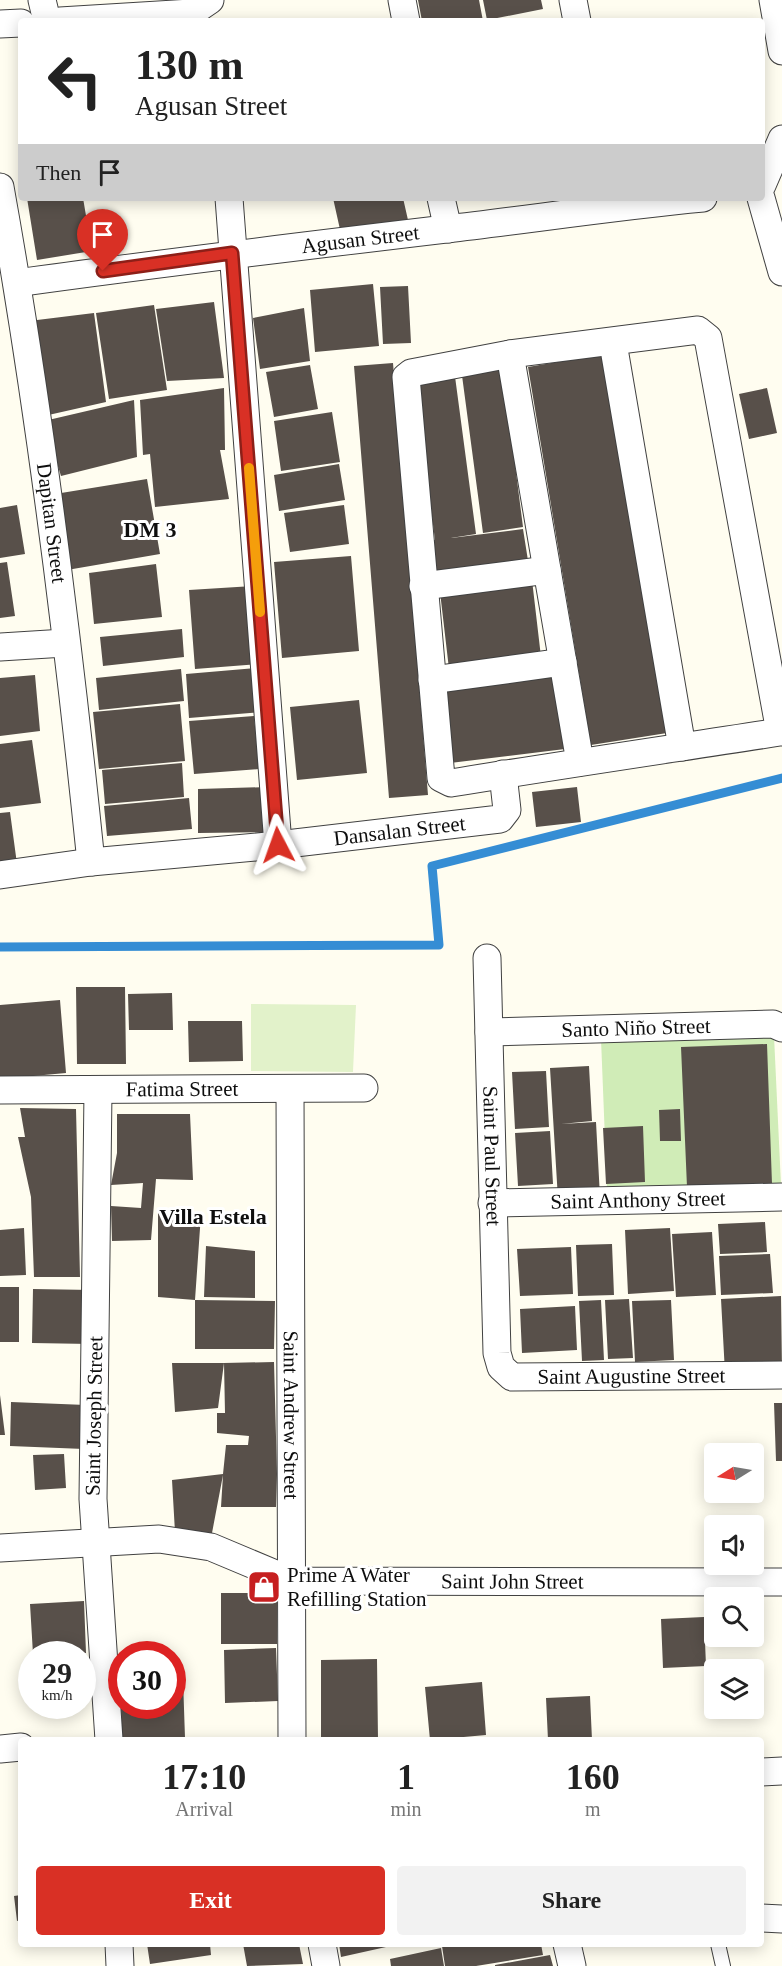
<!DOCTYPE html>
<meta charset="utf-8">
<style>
:root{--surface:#fff;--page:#f2f2f2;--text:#222;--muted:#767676;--accent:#d93025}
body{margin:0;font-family:Georgia,serif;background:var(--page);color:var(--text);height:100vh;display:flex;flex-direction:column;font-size:22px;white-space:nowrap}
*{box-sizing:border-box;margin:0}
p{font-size:20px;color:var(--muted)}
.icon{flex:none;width:33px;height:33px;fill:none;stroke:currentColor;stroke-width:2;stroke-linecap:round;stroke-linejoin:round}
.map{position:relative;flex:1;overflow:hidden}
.details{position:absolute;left:18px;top:1737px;width:746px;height:210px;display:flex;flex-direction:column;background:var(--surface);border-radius:6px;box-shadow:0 3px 15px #0003}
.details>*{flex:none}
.top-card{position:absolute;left:18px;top:18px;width:747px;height:183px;border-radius:6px;box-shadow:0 3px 15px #0003;background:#fff;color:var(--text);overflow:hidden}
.needle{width:39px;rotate:259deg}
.fabs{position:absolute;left:704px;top:1443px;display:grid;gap:12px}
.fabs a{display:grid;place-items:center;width:60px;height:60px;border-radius:6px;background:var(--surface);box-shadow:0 3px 15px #0003;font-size:30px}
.speed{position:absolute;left:18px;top:1641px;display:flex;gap:12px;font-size:30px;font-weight:700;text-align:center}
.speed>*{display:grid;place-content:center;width:78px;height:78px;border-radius:50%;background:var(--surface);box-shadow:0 3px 15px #0003;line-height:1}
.speed small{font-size:15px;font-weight:400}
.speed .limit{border:9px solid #d22;background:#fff;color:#111}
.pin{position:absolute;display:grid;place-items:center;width:51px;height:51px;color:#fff;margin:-62px -26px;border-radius:50% 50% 50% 0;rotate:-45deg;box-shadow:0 0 6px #0007}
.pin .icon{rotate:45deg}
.me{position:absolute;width:66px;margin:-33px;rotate:356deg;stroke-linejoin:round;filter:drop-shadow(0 0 4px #0008)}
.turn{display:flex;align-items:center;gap:21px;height:126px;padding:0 18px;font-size:27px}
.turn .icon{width:78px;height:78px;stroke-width:2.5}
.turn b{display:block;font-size:42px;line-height:51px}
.then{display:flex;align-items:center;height:57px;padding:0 18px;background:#0003;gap:12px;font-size:22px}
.eta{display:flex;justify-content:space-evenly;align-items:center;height:102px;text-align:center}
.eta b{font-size:36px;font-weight:700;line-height:42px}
.action{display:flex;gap:12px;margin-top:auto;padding:12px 18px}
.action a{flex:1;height:69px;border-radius:6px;background:var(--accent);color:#fff;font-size:24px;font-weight:700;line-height:69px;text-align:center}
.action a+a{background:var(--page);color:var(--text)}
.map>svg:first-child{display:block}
</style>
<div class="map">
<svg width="782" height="1966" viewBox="0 0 782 1966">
<rect width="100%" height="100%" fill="#fffdf0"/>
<path fill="#d0ecb7" d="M774,1036L781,1185L607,1190L601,1039Z"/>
<path fill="#e2f2ca" d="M251,1004L356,1005L353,1072L251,1071Z"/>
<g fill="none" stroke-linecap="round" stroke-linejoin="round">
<path stroke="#358dd4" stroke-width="9" d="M0,947L439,945L432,866L782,778"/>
</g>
<path fill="#58504a" d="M418,0H479L483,21H422Z
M483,0H541L543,9L487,20Z
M27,198H83L92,251L37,260Z
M333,198H403L408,220L341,234Z
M373,284L379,346L315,352L310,290Z
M408,286L411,343L383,344L380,287Z
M214,302L224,378L167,381L156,309Z
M154,305L167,390L109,399L96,313Z
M304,308L310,361L260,369L253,318Z
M94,313L106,402L44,416L29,321Z
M604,354L667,733L591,745L528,367Z
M393,363L428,795L389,798L354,366Z
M502,363L523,527L483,533L461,368Z
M310,365L318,409L274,417L266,372Z
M454,369L476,534L451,538L523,529L529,567L435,579L430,541L435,540L414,374Z
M224,388L225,450H220L229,499L155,507L150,454L143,455L140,400Z
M767,388L777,433L749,439L739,394Z
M134,400L137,457L61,476L44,421Z
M332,412L340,462L281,471L274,421Z
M339,464L345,500L279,511L274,475Z
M147,479L160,554L67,570L55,494Z
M17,505L25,554L0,558V508Z
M344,505L349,544L290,552L284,513Z
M351,556L359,651L282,658L274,562Z
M7,562L15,616L0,618V563Z
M156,564L162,617L94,624L89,573Z
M532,580L541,657L449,669L440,592Z
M253,586L259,664L195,669L189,590Z
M182,629L184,657L103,666L100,637Z
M257,668L261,712L189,718L186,674Z
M181,669L184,701L99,710L96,678Z
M555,672L565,749L450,763L440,686Z
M35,675L40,731L0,736V678Z
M359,700L367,773L297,780L290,707Z
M180,704L185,761L99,769L93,712Z
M254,716L259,769L194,774L189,721Z
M32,740L41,803L0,808V744Z
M182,763L184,797L105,804L102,770Z
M267,787L268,832L198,833V789Z
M577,787L581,822L536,827L532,792Z
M189,798L192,829L107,836L104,806Z
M10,812L17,864L0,866V813Z
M76,987H125L126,1064H77Z
M172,993L173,1030H129L128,994Z
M60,1000L66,1073L0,1079V1005Z
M188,1021H242L243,1061L189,1062Z
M767,1044L772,1184L687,1187L681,1047Z
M589,1066L592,1121L561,1124L596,1122L600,1197L558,1199L550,1068Z
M546,1071L549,1127L515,1129L512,1072Z
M20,1108L76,1109L80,1277H34L31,1197L18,1137H25Z
M680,1109L681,1141H660L659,1110Z
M117,1114H190L193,1180L156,1179L151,1240L112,1241L111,1206L141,1208L143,1183L111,1185L117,1153Z
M643,1126L645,1182L606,1184L603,1128Z
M550,1131L553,1184L518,1186L515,1133Z
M158,1213L201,1214L195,1300L158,1297Z
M765,1222L767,1252L720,1254L718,1224Z
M24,1228L26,1275L0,1276V1230Z
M670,1228L674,1291L628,1294L625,1230Z
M712,1232L716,1295L676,1297L672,1234Z
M612,1244L614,1295L578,1296L576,1245Z
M206,1246L255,1251V1298L204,1297Z
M571,1247L573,1294L520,1296L517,1249Z
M770,1254L773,1293L721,1295L719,1256Z
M0,1287H19V1342H0Z
M33,1289L92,1290L91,1344L32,1343Z
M781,1296L782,1371L725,1373L721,1299Z
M629,1299L633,1358L608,1359L605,1300Z
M195,1300L275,1301L274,1349H195Z
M601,1300L604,1360L582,1361L579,1301Z
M671,1300L674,1360L635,1362L632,1301Z
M575,1306L577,1350L522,1353L520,1309Z
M274,1362L277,1474L276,1507H221L223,1475L212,1533L175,1532L172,1480L223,1474L226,1445H248L249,1436L217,1433V1413H225L224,1363Z
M172,1363H224L218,1408L175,1412Z
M0,1395L5,1435H0Z
M11,1402L86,1405L84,1449L10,1446Z
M774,1403H782V1461H776Z
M64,1454L66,1488L35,1490L33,1455Z
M221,1593H277V1644H221Z
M84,1601L86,1653L33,1654L30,1604Z
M704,1617L706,1666L663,1668L661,1619Z
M276,1648L278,1701L225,1703L224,1650Z
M377,1659L378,1740H321V1660Z
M172,1679H183L185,1738L122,1740L121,1706H172Z
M482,1682L486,1735L430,1740L425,1687Z
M590,1696L592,1740H548L546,1698Z
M21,1895V1920L17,1921L14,1896Z
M147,1944H210L211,1955L150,1964Z
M243,1944H299L303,1964L247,1966Z
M339,1944H395V1945L341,1957Z
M454,1944H541L543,1955L476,1966H445L442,1946Z
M441,1948L444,1966H391L390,1959Z
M550,1955L553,1966H495V1965Z"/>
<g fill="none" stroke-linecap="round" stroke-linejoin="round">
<g stroke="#414141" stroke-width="16">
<path id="service" d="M718,1944L723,1966"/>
</g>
<g stroke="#414141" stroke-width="29">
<g id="minor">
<path d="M42,0L47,21"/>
<path d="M402,0L406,21"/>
<path d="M573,0L577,21"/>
<path d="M773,0L782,51"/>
<path d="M60,21L191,13L210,0"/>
<path d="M0,24L21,23"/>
<path d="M762,185L782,139"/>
<path id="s1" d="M0,187C40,410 68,637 91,862"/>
<path d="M229,198L278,845"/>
<path d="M441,198L448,229"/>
<path d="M761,198L782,272"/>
<path id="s2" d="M17,283C160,263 303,246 446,229C532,219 617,206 703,198"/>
<path d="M613,343L682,747"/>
<path d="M510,354L580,762"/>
<path d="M423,586L547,570"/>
<path d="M0,647L65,643"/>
<path d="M432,680L563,662"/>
<path d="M780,732L708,338L698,330L510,354L411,373L406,377L441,778L451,783C560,765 670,749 780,732H782"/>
<path id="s3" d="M0,875L91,862L278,845L500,819L507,810L503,774"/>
<path id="s4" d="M487,958L497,1353L501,1367L512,1377L782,1375"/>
<path id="s5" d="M489,1032L773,1024L782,1028"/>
<path id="s6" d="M290,1089L292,1740"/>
<path id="s7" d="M0,1090L364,1088"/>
<path d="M98,1091L93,1499L109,1740"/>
<path id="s8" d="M492,1203L782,1197"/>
<path id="s9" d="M0,1548L159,1539L211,1547L292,1581L782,1582"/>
<path d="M0,1749L21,1747"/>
<path d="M760,1772L782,1771"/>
<path d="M760,1918L782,1919"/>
<path d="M119,1944L120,1966"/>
<path d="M322,1944L326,1966"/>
<path d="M567,1944L572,1966"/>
</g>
</g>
<use href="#service" stroke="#fff" stroke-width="14"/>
<use href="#minor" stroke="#fff" stroke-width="27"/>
</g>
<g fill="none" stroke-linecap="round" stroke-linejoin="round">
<g stroke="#8d1f18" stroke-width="15">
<path id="route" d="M103,271L232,253L278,845"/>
</g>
<use href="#route" stroke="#d93025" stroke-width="10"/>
<path stroke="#f59e0b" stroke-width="10" d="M249,468L260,612"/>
</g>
<defs>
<g id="shop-square" transform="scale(1.725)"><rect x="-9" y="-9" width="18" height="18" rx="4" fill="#c61f20" stroke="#fff"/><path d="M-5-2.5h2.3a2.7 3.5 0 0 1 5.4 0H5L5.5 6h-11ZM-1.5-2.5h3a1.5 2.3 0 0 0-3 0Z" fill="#fff"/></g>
</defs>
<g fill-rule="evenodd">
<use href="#shop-square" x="264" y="1587"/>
</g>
<g text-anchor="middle" stroke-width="6" stroke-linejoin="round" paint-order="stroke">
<g font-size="21" fill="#0e0e0e" stroke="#fff">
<text dy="7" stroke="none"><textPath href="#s2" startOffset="346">Agusan Street</textPath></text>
<text dy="7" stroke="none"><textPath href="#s1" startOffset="340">Dapitan Street</textPath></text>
<text dy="7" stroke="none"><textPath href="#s3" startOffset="402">Dansalan Street</textPath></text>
<text dy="7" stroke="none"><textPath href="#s5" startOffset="147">Santo Niño Street</textPath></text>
<text dy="7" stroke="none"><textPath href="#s7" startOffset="182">Fatima Street</textPath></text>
<text dy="7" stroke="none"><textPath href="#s4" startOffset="198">Saint Paul Street</textPath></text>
<text dy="7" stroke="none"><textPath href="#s8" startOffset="146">Saint Anthony Street</textPath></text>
<text dy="7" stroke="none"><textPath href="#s4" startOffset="544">Saint Augustine Street</textPath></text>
<text dy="7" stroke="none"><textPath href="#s6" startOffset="326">Saint Andrew Street</textPath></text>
<text transform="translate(94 1416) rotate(-89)" y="7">Saint Joseph Street</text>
<text dy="7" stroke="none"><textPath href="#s9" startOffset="520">Saint John Street</textPath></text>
</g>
<g font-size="21" fill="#0e0e0e" stroke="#fff" text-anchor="start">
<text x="287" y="1582">Prime A Water<tspan x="287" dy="24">Refilling Station</tspan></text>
</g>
<g font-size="22" font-weight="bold" fill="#0e0e0e" stroke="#fff">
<text x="150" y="537">DM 3</text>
<text x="213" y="1224">Villa Estela</text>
</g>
</g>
</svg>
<div class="fabs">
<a><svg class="needle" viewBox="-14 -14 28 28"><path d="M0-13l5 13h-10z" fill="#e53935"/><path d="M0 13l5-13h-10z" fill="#767676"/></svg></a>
<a><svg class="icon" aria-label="sound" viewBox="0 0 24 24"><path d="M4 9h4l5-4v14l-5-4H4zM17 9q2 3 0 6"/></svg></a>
<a><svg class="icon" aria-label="search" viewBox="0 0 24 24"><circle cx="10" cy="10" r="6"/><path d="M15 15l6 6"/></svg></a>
<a><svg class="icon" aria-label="layers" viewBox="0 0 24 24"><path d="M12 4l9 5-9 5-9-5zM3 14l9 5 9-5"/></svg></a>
</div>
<div class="speed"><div>29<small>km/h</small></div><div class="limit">30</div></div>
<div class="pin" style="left:103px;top:271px;background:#d93025"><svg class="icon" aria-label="arrive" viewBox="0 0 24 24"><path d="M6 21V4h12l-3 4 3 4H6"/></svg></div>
<svg class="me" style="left:278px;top:845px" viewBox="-20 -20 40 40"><path d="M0-17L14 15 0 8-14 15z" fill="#d93025" stroke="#fff" stroke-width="4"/></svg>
<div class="top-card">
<div class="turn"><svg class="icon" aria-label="left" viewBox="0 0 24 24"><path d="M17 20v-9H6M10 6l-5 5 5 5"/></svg><div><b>130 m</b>Agusan Street</div></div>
<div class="then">Then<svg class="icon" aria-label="arrive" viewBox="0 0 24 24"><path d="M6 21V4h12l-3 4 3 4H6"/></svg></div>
</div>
<section class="details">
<div class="eta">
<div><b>17:10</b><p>Arrival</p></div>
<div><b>1</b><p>min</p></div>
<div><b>160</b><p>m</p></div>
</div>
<div class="action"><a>Exit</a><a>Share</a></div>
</section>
</div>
